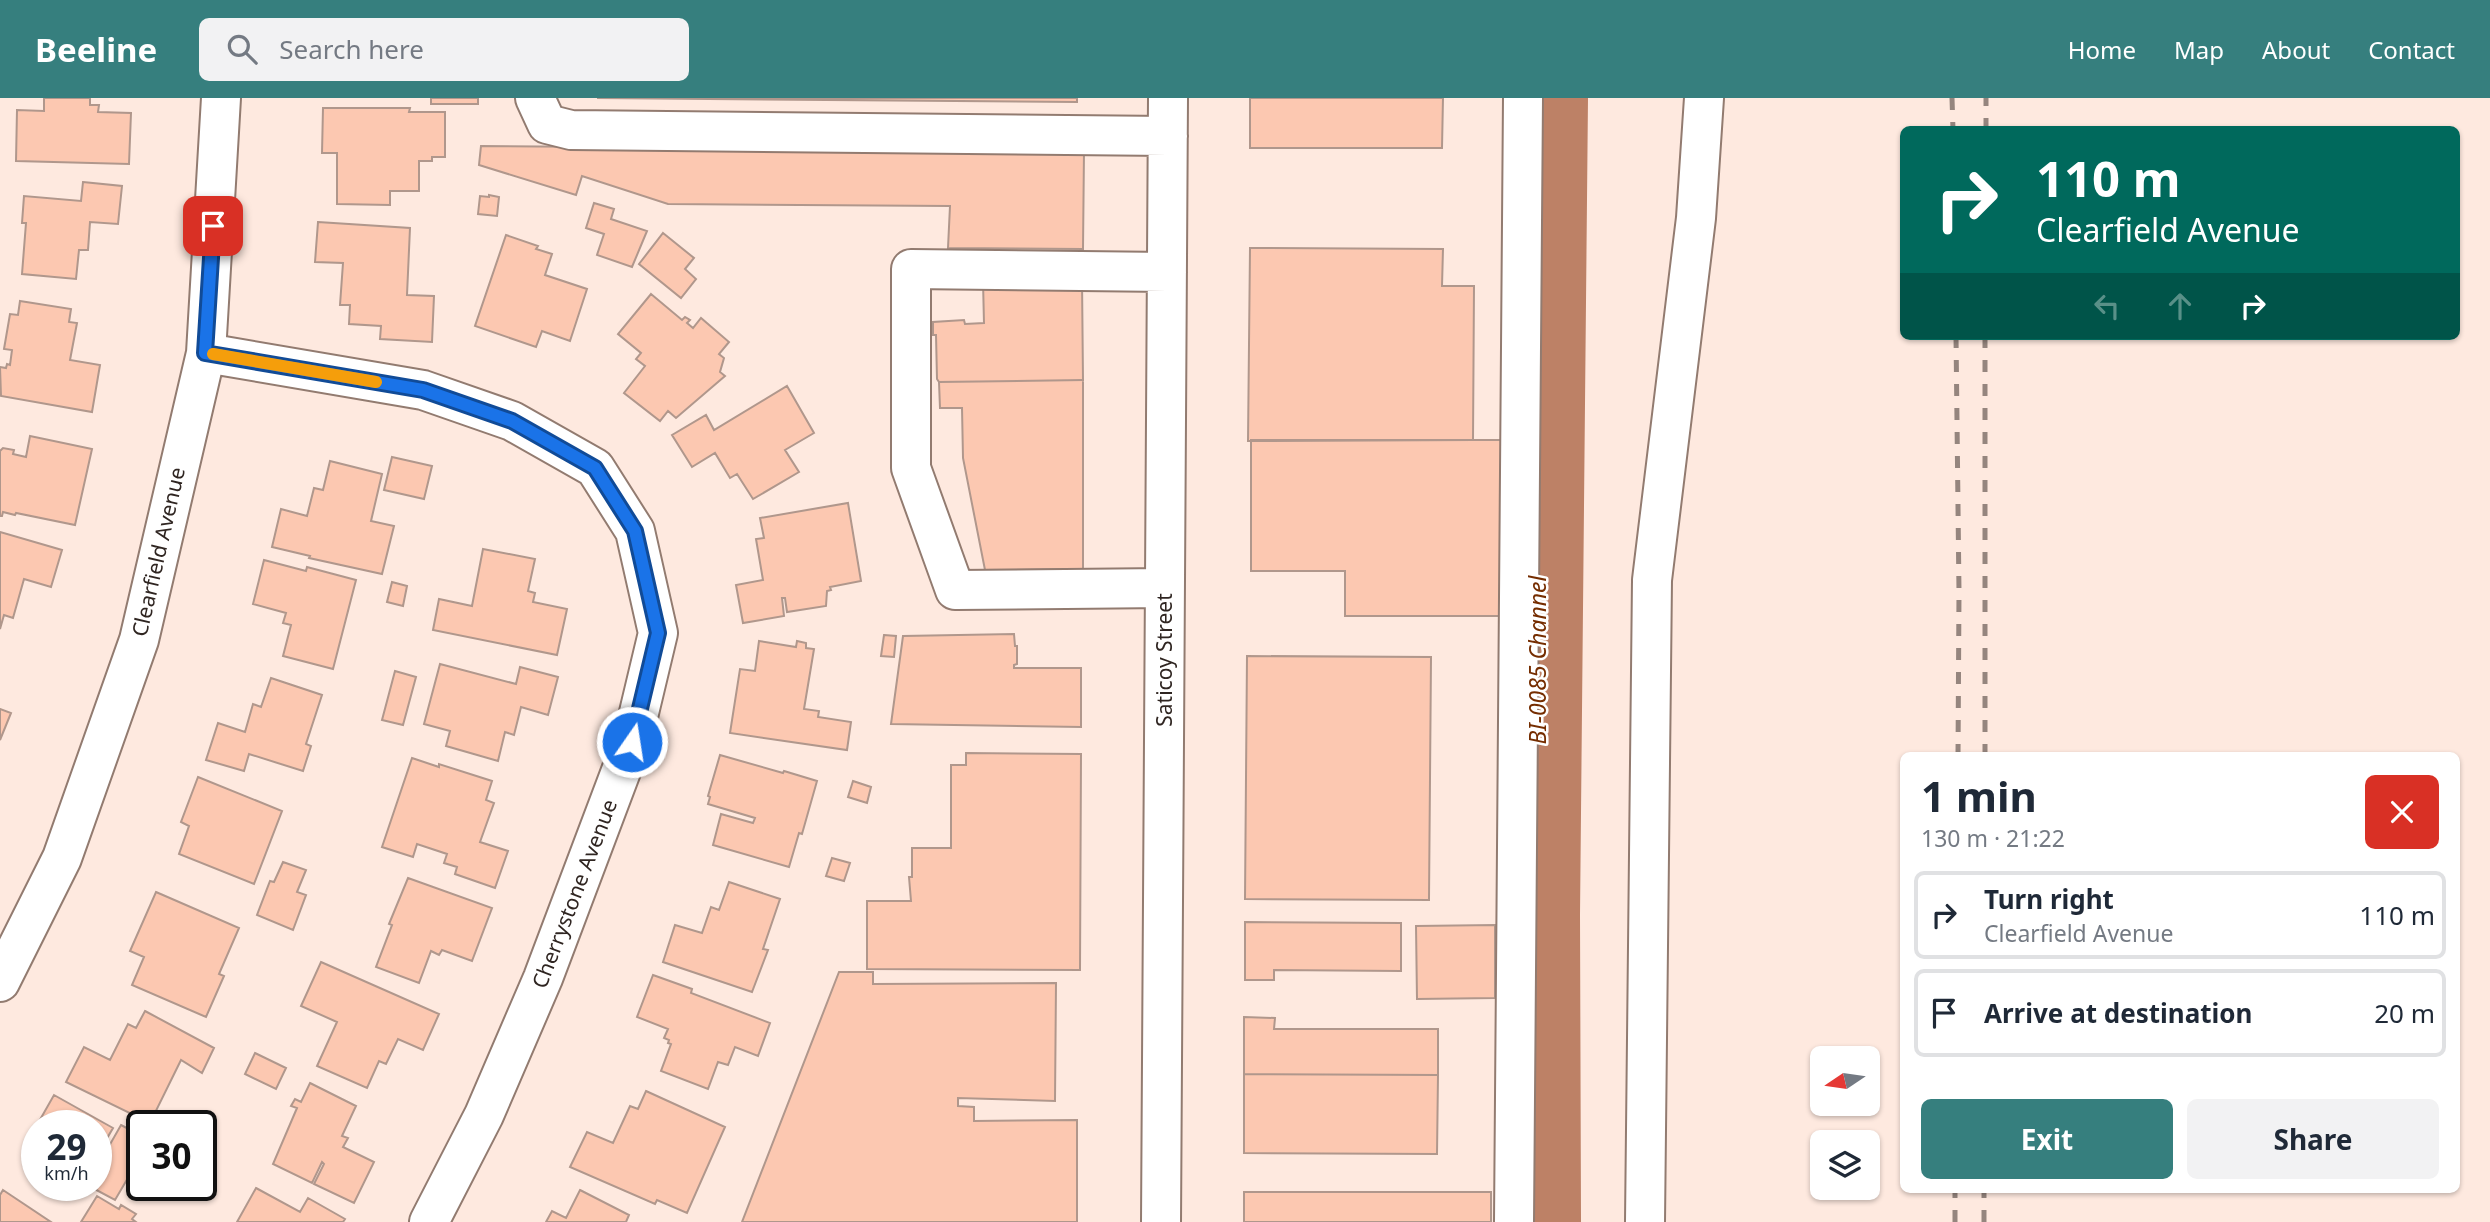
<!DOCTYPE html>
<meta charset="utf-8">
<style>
:root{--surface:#fff;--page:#f2f2f3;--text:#1f2937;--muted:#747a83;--line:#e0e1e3;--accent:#367f7e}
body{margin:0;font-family:"Noto Sans",sans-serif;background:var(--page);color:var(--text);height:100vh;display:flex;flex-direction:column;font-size:26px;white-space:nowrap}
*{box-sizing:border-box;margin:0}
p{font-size:23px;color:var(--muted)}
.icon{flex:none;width:38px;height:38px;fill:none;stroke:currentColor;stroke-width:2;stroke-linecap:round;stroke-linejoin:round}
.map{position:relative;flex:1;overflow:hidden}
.side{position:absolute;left:1900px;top:654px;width:560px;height:441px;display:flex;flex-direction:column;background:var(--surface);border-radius:10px;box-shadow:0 2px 5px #0004}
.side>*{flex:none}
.guide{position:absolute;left:1900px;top:28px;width:560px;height:214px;border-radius:10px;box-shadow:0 2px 5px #0004;background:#00695c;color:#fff;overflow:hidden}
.needle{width:46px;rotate:257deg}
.fabs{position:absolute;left:1810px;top:948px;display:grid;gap:14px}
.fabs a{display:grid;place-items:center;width:70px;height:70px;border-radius:10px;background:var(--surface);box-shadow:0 2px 5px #0004;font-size:35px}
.speed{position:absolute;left:21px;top:1012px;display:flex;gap:14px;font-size:35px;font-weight:700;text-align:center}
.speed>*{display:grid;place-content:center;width:91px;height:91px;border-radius:50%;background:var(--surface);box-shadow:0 2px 5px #0004;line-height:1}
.speed small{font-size:18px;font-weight:400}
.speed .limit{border:4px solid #111;border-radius:10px;background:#fff;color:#111}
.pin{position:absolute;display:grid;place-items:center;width:60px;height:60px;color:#fff;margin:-30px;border-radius:14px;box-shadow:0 4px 10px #0006}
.me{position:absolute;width:77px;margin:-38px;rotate:13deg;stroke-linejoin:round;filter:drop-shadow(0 0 5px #0008)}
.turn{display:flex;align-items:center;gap:24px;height:147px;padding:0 21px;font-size:32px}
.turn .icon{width:91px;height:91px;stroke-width:2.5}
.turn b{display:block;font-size:49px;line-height:60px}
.lanes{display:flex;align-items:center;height:66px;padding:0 21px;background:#0003;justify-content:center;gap:35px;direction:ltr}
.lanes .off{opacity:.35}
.round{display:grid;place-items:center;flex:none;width:74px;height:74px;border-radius:10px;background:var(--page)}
.headline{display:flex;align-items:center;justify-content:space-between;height:119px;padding:0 21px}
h1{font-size:42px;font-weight:700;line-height:52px}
.primary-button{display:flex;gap:14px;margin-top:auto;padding:14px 21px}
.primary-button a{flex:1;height:80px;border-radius:10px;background:var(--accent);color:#fff;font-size:28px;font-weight:700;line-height:80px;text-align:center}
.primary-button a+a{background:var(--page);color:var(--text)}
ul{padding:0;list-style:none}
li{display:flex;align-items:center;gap:21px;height:88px;margin:0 14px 10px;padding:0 7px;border:4px solid var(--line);border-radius:10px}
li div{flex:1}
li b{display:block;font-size:26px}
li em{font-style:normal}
header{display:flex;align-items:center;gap:42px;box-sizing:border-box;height:98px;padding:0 35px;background:var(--accent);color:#fff}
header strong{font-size:33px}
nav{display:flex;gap:38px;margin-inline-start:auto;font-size:24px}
.search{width:490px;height:63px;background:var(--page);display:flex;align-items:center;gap:18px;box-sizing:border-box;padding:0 24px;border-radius:10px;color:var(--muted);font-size:26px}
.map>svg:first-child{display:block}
</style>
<header>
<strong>Beeline</strong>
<div class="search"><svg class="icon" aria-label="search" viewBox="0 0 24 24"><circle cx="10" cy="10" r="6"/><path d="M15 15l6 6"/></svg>Search here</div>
<nav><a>Home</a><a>Map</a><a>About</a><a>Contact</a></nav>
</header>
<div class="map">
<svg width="2490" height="1124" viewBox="0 0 2490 1124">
<rect width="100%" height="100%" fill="#fee9df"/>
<path fill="#bd8166" d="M1532,0H1588L1580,817L1581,1124H1524Z"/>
<path fill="#fcc8b1" stroke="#b0978c" stroke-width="2" d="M44,0H90V7H99L98,14L131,15L129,66L16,63L17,12L44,13Z
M431,0H478V6H431Z
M597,0H1077V4Z
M1250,0H1443L1442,50H1250Z
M323,10H410L409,14H445V59H432V63H419V93H390V107L337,106V55H322Z
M481,48L1084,53L1083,151L948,150L950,108L668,106L582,78L576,97L479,67Z
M83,84L122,88L118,126L90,124L88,152H79L76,181L22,176L26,125H22L24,98L81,103Z
M489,97L499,99L497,118L478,116L480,98L489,99Z
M594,105L614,111L611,121L647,133L632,169L597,157L604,136L586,130Z
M318,124L410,130L407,197L434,198L432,244L380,241L381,228L349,226L350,207H340L343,165L315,164Z
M663,135L694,160L685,171L696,181L681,200L639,166Z
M506,137L538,148L536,151L552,156L545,177L587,191L570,243L542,233L536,249L475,228Z
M1250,150L1443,151L1442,188H1474L1473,342L1248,343Z
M1082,182L1083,282L939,284L937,281L936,237H933V224L964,222L965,226L984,225L983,183Z
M651,196L682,222L685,219L690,222L687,225L693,230L701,220L729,244L719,256L724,260L720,274L725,278L676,320L668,313L660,323L624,295L645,268L636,261L641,255L618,236Z
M20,203L71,211L69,224L77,225L70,262L100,267L92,314L1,298L0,269L6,270L7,266L10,267L12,252L4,251L10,216L18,217Z
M1083,282V471L985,472L963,360L962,310H940L939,284Z
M787,288L814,335L785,352L799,374L753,401L737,376L730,380L715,355L692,369L672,337L706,317L714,332Z
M30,338L92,351L75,427L16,415L15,417L3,414L2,418H0V353L3,350L14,352L13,356L26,359Z
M1251,342H1503L1504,518H1345V473H1251Z
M392,359L432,368L424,401L384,392Z
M330,363L382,376L371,423L394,428L382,476L309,460L310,458L272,449L281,411L307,418L314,390L323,392Z
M848,405L861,483L830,489L831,492L827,493L826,508L787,514L785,500H782L784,518L743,525L736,487L763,482L756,441L764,440L760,420Z
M0,434L62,452L51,489L24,481L13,520L4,517L0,531Z
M483,451L535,461L528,493L535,495L533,504L567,511L557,557L433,532L439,501L472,508Z
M264,462L306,473L307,469L356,482L333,571L283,558L291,527L283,525L286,515L253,506Z
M392,484L407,488L403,508L387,504Z
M1014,536L1015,548H1017V566L1014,567V570H1081V629L891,626L903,538Z
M884,537L896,538L894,559L881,558Z
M759,543L796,549L797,543L806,545V550L814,551L804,611L819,613L818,619L851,624L847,652L730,635L740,571L755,573Z
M1247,558L1431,559L1429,802L1245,801Z
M440,566L516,586L520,569L558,579L548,617L521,609L514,637L505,634L498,663L446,648L450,633L424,626Z
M395,573L416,579L403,627L382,622Z
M271,580L322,597L306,646L311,648L303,673L249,656L244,673L206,662L218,625L245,634L253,606L261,609Z
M0,611L11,615L0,642Z
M966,655L1081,656L1080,872L867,871V803H911L909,779H912V750H951V667H966Z
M720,657L783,675L784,673L817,683L802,736L799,735L789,769L713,747L721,716L753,725L755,720L708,706L710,699L708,698Z
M412,660L439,669V666L492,683L486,702L494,705L480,744L508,753L495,790L455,776L457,769L444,765L447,756L417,746L413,759L382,749Z
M198,679L282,713L254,786L179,756L189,728L181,724Z
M853,683L871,689L867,705L848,699Z
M832,760L850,765L844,783L826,778Z
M283,764L306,772L297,794L306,797L293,832L257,817L270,783L274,784Z
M408,780L492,810L472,863L442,852L439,857L431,853L419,885L376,869L392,827L389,826Z
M729,784L780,801L763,851L768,852L752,894L663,864L675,827L702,835L711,809L719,812Z
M156,794L239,830L219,876L224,878L206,919L132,887L144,859L130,853Z
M1245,824L1401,825V873L1274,872V882H1245Z
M1495,827V900L1417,901L1416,828Z
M321,864L439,916L423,952L398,941L386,966L379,963L367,990L317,968L337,924L301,908Z
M839,874H873V886L1056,885L1055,1003L958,1000V1008L974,1009V1023L1077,1022V1124H742Z
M653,877L692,891L691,895L770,925L758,958L735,949L728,967L718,964L708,991L661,973L671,946L668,945L669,942L664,940L668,931L637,919Z
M145,913L214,950L202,975L181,962L150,1025L66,984L84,949L110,962L128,926L136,930Z
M1244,919L1275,920L1274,931H1438V977L1244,976Z
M255,955L286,970L276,991L245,976Z
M1244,976L1438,977L1437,1056L1244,1055Z
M310,985L356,1008L342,1038L348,1040L343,1049L374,1064L354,1105L314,1086L324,1066L322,1064L312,1085L273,1066L297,1010L291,1008L295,1001L301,1004Z
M646,993L725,1029L687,1115L657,1102L655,1106L570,1069L587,1034L613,1045L630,1008L638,1011Z
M54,997L113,1030L96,1059V1027H37Z
M121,1027L142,1038V1056L115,1102L87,1087H96V1071Z
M37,1045V1076L24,1068Z
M56,1087H81L75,1097Z
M256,1090L300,1114L308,1100L345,1121L343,1124H237Z
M3,1092L51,1124H0V1097Z
M580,1092L629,1117L626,1124H546L552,1113L566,1120Z
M1244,1094H1491V1124H1244Z
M97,1098L119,1111L121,1107L136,1116L132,1121L136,1124H81Z"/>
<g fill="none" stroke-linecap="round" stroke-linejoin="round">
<g stroke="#927b70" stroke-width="42">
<path id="minor" d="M535,0L547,26L571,32L1168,38
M206,255L423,292L512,323L595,370L635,433L658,535L632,644L543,880L484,1017L429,1124
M1165,490L955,492L911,370V171L1167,174
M0,884L62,760L139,542L206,255L221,0
M1161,1124L1168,0
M1514,1124L1523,0
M1645,1124L1652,482L1696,120L1704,0"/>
</g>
<use href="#minor" stroke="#fff" stroke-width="38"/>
<path stroke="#95857e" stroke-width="5" stroke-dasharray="12 12" stroke-linecap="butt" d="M1952,0L1953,32
M1986,32V0
M1956,238L1959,494L1958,658
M1985,658V238
M1955,1124V1092
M1984,1124V1092"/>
</g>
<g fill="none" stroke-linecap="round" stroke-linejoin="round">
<g stroke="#114b97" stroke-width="18">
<path id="route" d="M213,128L205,255L423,292L512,323L595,370L635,433L658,535L632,644"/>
</g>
<use href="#route" stroke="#1a73e8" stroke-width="12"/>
<path stroke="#f59e0b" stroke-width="12" d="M213,256L376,284"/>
</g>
<g text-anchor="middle" stroke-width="5" stroke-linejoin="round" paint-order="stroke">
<g font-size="21" fill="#2f2521" stroke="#fff">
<text transform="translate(159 454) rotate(-77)" y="7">Clearfield Avenue</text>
<text transform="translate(1165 562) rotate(-90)" y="7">Saticoy Street</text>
<text transform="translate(575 796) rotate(-69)" y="7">Cherrystone Avenue</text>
</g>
<g font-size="23" font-style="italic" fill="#752d00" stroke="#fff">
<text transform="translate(1538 562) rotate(-90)" y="8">BI-0085 Channel</text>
</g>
</g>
</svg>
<div class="fabs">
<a><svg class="needle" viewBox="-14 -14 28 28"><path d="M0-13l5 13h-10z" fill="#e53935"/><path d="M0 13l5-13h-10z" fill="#747a83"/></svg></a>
<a><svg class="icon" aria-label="layers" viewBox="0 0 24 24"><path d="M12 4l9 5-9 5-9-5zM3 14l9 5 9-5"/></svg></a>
</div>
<div class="speed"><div>29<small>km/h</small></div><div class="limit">30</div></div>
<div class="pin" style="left:213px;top:128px;background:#d93025"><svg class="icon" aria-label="arrive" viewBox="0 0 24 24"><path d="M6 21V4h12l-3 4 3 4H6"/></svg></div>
<svg class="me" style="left:632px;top:644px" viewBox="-20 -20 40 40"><circle r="17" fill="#1a73e8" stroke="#fff" stroke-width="3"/><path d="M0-11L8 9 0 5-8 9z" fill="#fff"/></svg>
<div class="guide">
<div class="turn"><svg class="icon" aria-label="right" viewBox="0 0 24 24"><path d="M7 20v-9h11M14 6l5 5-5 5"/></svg><div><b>110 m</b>Clearfield Avenue</div></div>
<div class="lanes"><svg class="icon off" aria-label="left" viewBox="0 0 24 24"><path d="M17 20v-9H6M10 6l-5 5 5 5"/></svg><svg class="icon off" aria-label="ahead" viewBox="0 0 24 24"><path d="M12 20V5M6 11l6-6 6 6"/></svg><svg class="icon" aria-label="right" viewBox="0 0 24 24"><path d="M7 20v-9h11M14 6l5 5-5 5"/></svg></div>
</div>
<section class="side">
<div class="headline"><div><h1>1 min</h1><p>130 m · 21:22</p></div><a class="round" style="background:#d93025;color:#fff"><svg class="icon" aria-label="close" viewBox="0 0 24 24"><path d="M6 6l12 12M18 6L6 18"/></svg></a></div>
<ul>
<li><svg class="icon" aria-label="right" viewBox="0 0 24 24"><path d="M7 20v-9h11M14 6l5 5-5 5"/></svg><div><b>Turn right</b><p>Clearfield Avenue</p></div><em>110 m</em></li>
<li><svg class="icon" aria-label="arrive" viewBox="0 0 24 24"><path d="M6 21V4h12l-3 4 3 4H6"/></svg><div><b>Arrive at destination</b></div><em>20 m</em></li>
</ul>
<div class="primary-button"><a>Exit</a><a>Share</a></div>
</section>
</div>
